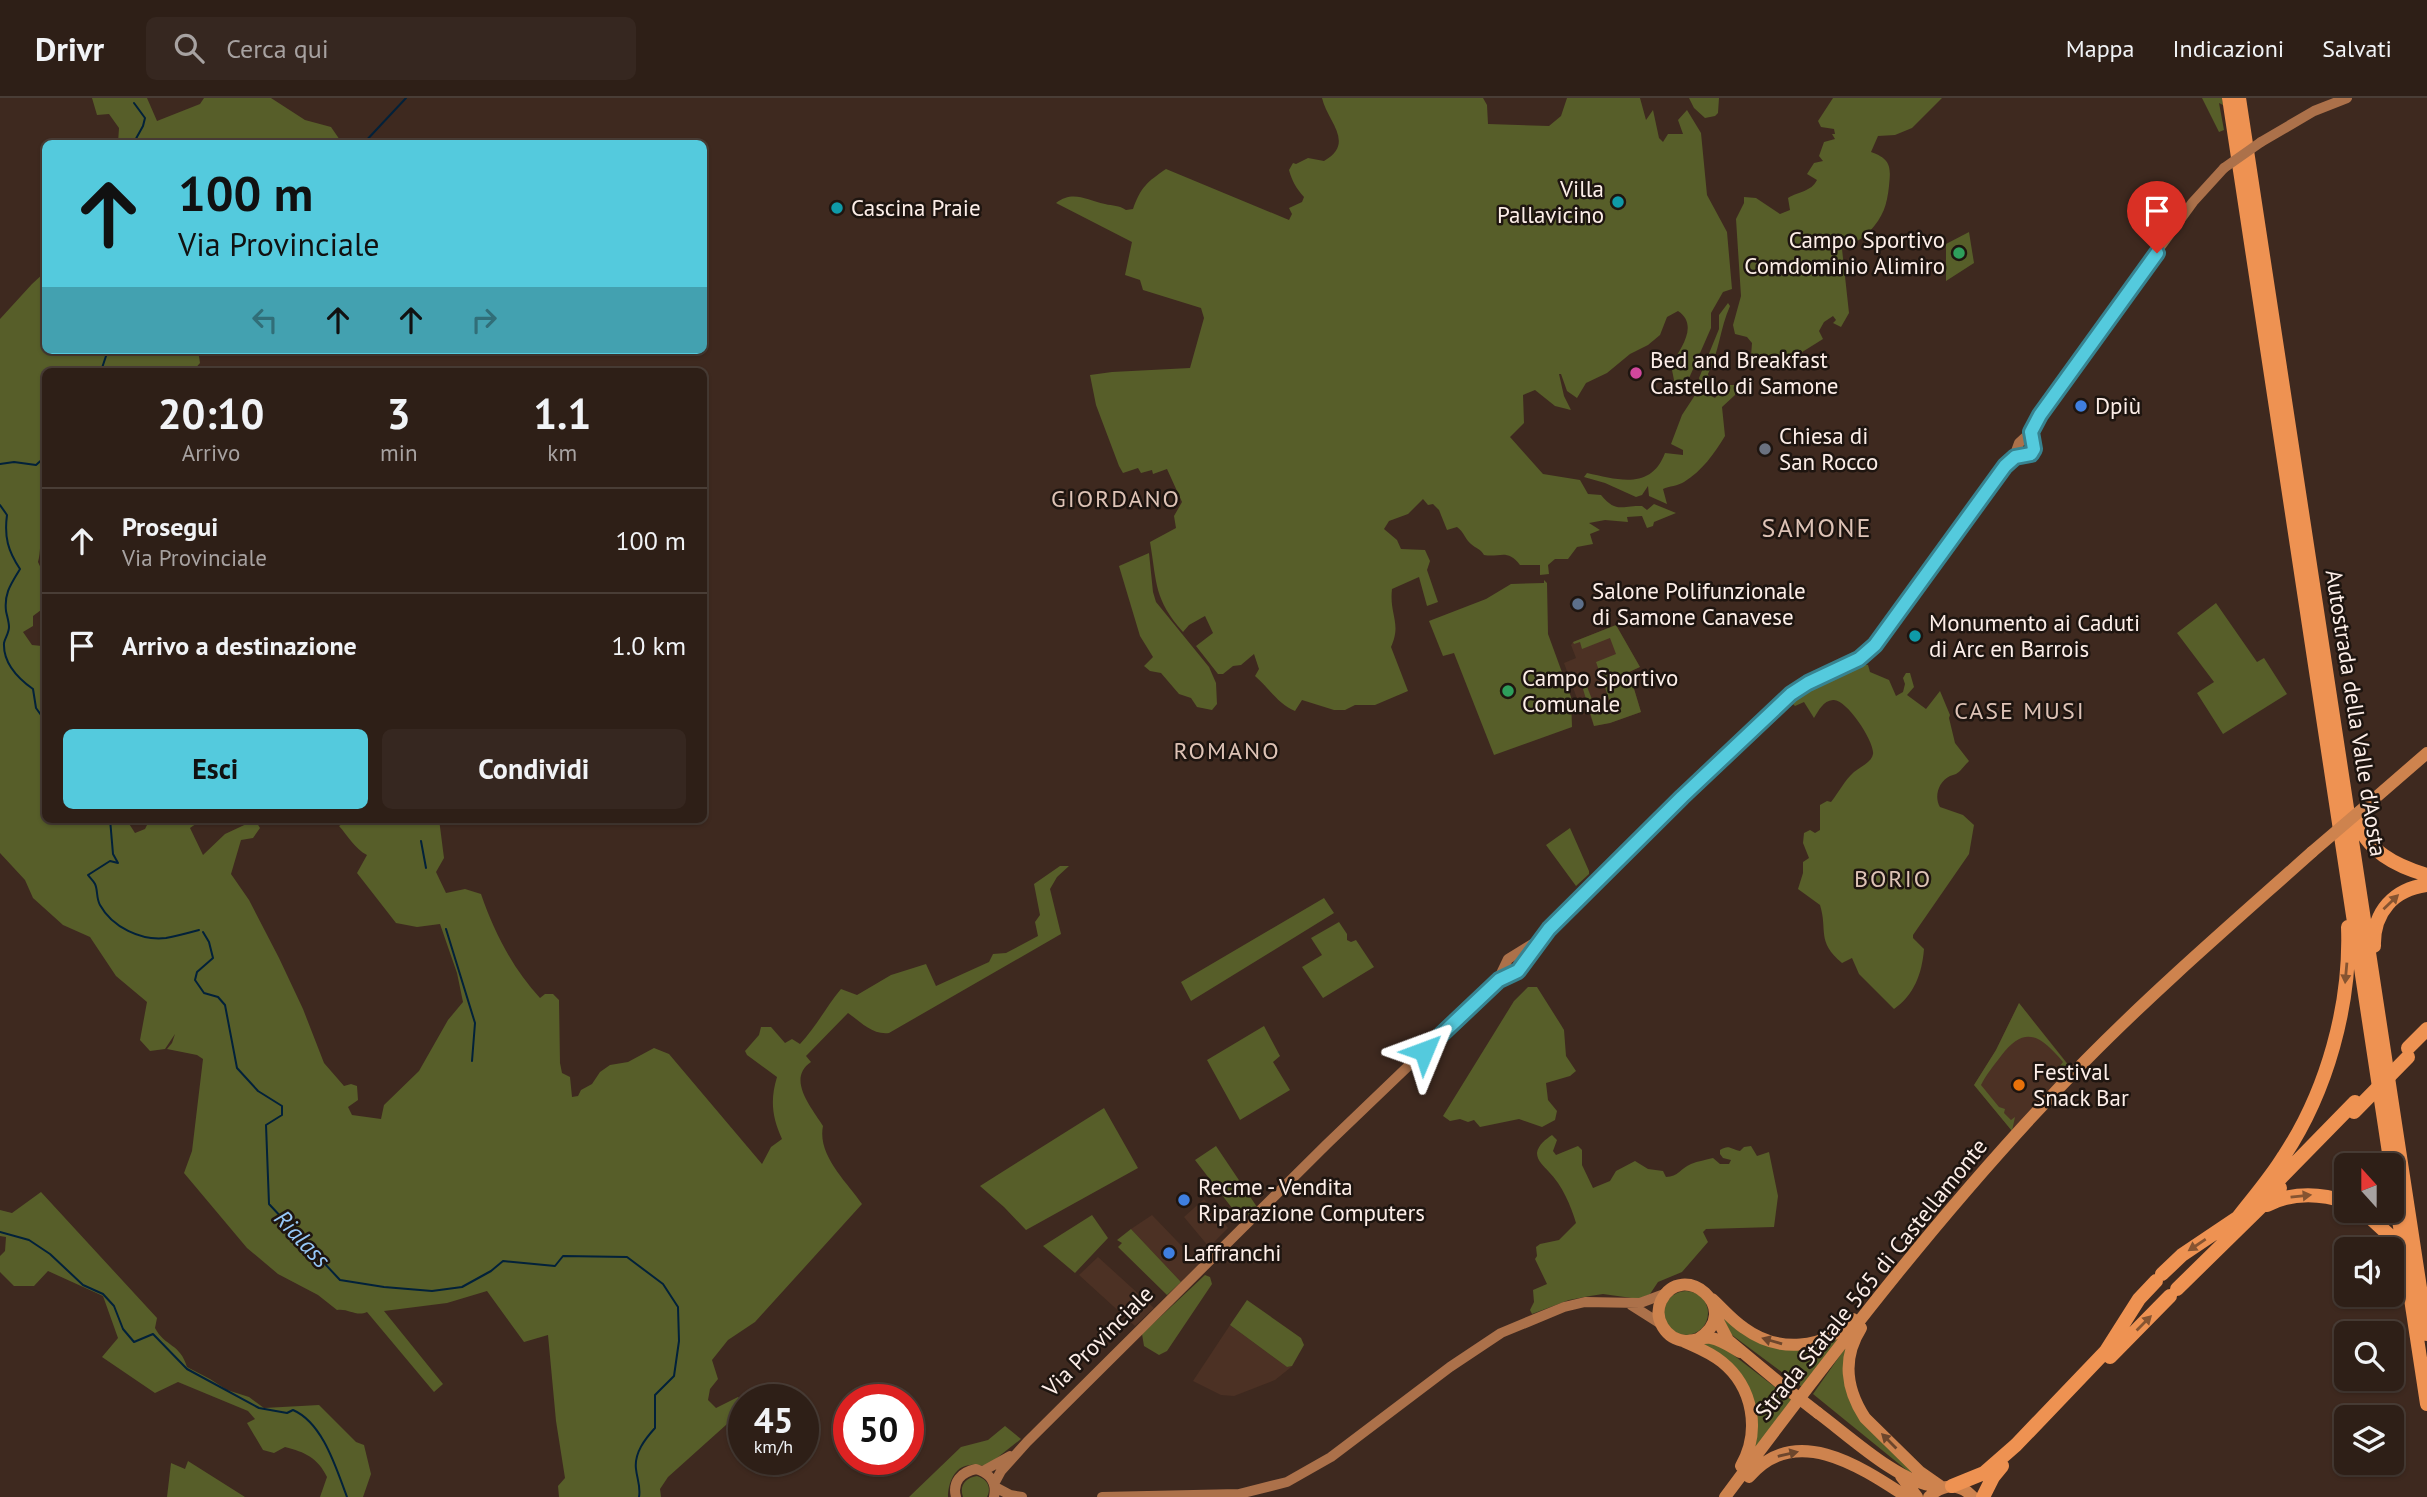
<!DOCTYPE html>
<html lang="it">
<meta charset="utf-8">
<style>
:root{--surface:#2e1f17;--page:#362720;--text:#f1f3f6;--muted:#a7a2a1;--line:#493d36;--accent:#54cadd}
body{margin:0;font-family:"PT Sans",sans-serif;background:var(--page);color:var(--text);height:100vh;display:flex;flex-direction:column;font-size:26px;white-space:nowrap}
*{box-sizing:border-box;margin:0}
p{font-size:23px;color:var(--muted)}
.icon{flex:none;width:38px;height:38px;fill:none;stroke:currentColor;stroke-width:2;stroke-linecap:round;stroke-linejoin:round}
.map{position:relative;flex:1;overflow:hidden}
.side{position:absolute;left:42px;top:270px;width:665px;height:455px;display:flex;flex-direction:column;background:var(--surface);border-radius:10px;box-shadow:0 2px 5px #0004,0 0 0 2px var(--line)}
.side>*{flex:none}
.guide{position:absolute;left:42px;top:42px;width:665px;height:214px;border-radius:10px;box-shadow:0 2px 5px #0004,0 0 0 2px var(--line);background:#54cadd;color:#111;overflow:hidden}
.needle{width:46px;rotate:339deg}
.controls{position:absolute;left:2334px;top:1055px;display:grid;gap:14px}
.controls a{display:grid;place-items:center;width:70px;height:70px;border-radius:10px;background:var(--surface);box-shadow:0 2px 5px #0004,0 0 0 2px var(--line);font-size:35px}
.speed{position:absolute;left:728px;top:1286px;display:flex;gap:14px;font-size:35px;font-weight:700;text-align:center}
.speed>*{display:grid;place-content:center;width:91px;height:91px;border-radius:50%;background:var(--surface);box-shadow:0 2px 5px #0004,0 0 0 2px var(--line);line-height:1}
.speed small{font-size:18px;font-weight:400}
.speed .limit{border:10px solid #d22;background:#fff;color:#111}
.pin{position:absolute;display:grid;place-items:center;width:60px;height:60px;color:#fff;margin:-72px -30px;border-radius:50% 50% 50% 0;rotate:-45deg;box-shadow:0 0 7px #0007}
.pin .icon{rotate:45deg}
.me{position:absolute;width:77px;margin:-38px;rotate:46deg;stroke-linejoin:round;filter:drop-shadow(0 0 5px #0008)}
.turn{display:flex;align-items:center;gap:24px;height:147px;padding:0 21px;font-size:32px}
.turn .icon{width:91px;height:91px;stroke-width:2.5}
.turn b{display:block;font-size:49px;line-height:60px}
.lanes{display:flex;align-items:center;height:66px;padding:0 21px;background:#0003;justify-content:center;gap:35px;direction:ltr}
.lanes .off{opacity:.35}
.eta{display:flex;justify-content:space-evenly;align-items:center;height:119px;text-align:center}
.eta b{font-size:42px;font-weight:700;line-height:49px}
.primary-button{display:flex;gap:14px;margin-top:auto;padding:14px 21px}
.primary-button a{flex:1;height:80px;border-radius:10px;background:var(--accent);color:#111;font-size:28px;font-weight:700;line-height:80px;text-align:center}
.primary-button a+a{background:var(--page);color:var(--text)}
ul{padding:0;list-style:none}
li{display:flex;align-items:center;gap:21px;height:105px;padding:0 21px;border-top:2px solid var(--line)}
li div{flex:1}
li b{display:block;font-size:26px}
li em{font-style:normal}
header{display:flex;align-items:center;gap:42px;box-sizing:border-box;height:98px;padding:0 35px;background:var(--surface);border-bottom:2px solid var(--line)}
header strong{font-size:33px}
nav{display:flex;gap:38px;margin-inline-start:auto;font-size:24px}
.search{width:490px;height:63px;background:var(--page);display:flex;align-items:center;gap:18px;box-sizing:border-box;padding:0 24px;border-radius:10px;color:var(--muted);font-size:26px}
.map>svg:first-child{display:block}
</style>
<header>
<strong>Drivr</strong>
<div class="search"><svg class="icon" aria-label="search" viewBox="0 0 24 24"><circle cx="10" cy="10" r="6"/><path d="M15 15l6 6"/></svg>Cerca qui</div>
<nav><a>Mappa</a><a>Indicazioni</a><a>Salvati</a></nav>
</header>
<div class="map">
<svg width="2427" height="1399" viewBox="0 0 2427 1399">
<rect width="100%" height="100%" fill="#3e291f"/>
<path fill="#4c3124" d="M1616,527L1640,569L1629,574L1641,614L1610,625L1594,628L1589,615L1583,617L1564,565L1576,560L1571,547L1573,544Z
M2019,905L2072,971L2012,1033L1974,987L1996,952Z
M1204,1101L1228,1130L1209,1149L1184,1119Z
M1152,1117L1200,1167L1181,1184L1131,1131Z
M1098,1159L1154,1210L1135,1228L1079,1177Z
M1230,1227L1287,1269L1292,1268L1290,1270L1275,1282L1234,1298L1221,1297L1193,1283Z"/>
<path fill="#575e29" d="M92,0H147L157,23L200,6L204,0H271L305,22L331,29L342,45H118L119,30L109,16L97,17Z
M1322,0H1483L1487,7L1488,26L1549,28L1561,18L1567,0H1640L1646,22L1653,12L1659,40L1663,44L1668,36H1683L1678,22L1687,12L1701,35L1707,97L1727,134L1732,191L1723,194L1711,215V230L1690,278L1677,297L1671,267C1681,250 1699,227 1678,213L1667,219L1660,237L1648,247L1630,256L1607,275L1586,285L1577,300L1567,293L1561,276H1559L1564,298L1571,312L1555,308L1535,292L1523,297L1524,325L1510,339L1543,376L1580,382L1588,396L1601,397C1617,416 1621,407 1642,408L1647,412L1654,406L1676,415L1654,424L1653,428L1647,430L1642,418L1627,419L1628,424L1605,422L1589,425L1600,432L1590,436L1593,446L1577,449L1568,461H1555L1548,467L1549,476L1540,477V467H1520C1507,450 1500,460 1484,457C1480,450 1476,451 1471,446C1465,441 1464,434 1457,429L1447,432L1439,412L1433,406L1428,407L1423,401L1408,416L1389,423L1384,431L1397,442L1401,451L1425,452L1430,463L1427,472L1438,504L1427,508L1419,479L1392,491C1389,517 1402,525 1391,549L1408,593L1375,607H1355L1345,612H1334L1302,602L1295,613C1278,606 1269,590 1255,578L1259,571L1254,556L1241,567L1233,568L1223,576H1218L1196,548L1213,535L1205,518L1189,527L1183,534C1154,501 1157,486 1150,444L1176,430L1174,418L1182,404L1167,371L1153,376L1152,372L1141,375L1138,370L1123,375L1119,368L1096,307L1090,277L1112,274L1190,270L1204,220L1201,210L1143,192L1140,182L1125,177L1132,144L1056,105C1073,92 1086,102 1105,106C1113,108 1119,107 1126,112L1133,111C1141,89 1147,84 1166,71L1289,122L1292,116L1289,110L1302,104L1304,99C1296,90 1292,83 1289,72L1293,65L1296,66L1308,60L1324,63C1356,45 1327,23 1322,0Z
M1689,0H1719L1718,15L1715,18L1705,20L1694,10Z
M1833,0H1942L1912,30L1895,37L1878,38L1871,54C1891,61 1891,69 1889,88C1887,107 1883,119 1870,133C1863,141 1851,146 1842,151L1849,215L1841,229L1833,225L1836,222L1833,218L1824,224L1819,233L1823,241L1791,261L1781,257L1777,269L1769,270L1757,259L1754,269L1751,258L1752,245L1747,239L1735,236L1733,227L1741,198L1736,121L1744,105V99L1756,100L1780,116L1790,112L1788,100C1799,93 1811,94 1817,82L1807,76L1814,65L1823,63L1819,58L1824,44L1835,41L1832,36H1835L1834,31L1821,29L1818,23Z
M2202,0H2222L2223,7L2219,5L2224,32L2219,34Z
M1969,134L1974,165L1946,183V146Z
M45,174L46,252H198L200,265L193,273L181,270L180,273H46V433L43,434C39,444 41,454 38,464L45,479V509L33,518V528L23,534L32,547L42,548L45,552L46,721H126L135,735L145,731L150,721H203L190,730L203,757L225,736L255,722L260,730L253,740L241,742L231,776L249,802L279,860L303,911L324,965L344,988L351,986L357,988L358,1002L348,1009L352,1017L381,1021L384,1007L419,973L448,922L463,904L457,875L440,826L417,829L396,825L357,775L367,757C355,751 348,738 339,728L350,721H439L444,760L436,774L446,795L465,791L481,796C494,834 513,871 540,900L545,896H553L559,902L560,965L562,975L570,979L572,999L578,998L581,992L592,986L600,974L610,967L628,964L654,950L669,956L762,1066L771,1049L782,1041C772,1019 770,1002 777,979L747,957L745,953L759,937L761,929H771L785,945L792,941L800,946C816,929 826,909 841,891L857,897L891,877L926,866L936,888L989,864L993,856L1006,855L1038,838L1035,824L1040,817L1034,786L1060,768H1069L1057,779L1050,791L1061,836L889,935C872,937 861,924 848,915L806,958L811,964C786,981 812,1010 823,1028C817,1057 847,1084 862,1106L755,1224L728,1242L712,1262L718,1281L710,1291L708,1302L716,1310L738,1299L743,1303L736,1318L668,1379L660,1391L661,1399H559L558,1388L565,1380L556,1323L548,1237L524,1244L487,1193L447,1205L384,1213L443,1286L434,1294L367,1214C356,1219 348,1210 337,1212L318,1197L278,1176L247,1150L184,1075L192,1053L203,961L197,957L167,951L172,945L175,936L165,951L150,953L140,942L147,904L116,878L90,839L63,827L33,800L25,782L0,755V221L32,186Z
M1728,205L1730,208C1720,230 1719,255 1708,276L1710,284L1705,295L1715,300L1726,287H1735V297L1722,309L1725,338C1714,356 1702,373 1684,384C1678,388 1669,388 1663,391L1667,406L1649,398L1648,388L1642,397L1636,399L1605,385L1584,379L1587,375C1619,382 1651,392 1665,355L1683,357V352L1671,346L1682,317L1701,288L1699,280L1719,231V217Z
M1149,455L1153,494L1156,504L1209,569L1216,585L1217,606L1212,612L1197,609L1191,600L1179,596L1161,575L1150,573L1144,568L1153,559L1140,538L1119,468Z
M1544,482L1547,485L1548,536L1571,599L1572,629L1494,657L1454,555L1443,558L1429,523L1486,501L1511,486L1544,485Z
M2216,505L2257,564L2264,560L2287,596L2223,636L2197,595L2214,584L2177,535Z
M1616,527L1640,569L1629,574L1641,614L1610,625L1594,628L1583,591L1586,586L1595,609L1610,604L1596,564L1616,556L1610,540L1582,551L1580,544L1574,546L1573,544Z
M1859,566L1868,567L1870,574L1889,582L1896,598L1903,594L1905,586L1903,580L1906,575H1910L1914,589L1907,597L1926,611L1940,593L1950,617L1949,620L1955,645L1969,663C1965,667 1960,674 1956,676C1954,677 1952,677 1950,678C1938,684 1934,699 1940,709L1963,717L1974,727L1969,756L1913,837V840L1924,851C1922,876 1914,897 1894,911L1859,876L1852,860L1842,865C1816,843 1828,833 1820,807L1798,791L1803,775V764L1809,760L1803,745L1804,735L1810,732L1815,735L1820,732V707L1827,703L1831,704C1839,694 1844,683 1854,674C1860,669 1872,664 1873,656C1875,644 1846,600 1833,602C1823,603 1819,612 1814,620L1804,604L1795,608L1792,605L1813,587L1839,579L1844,572Z
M1570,730L1589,773V776L1576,788L1546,747Z
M1324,800L1334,815L1191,903L1181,884Z
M1339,824L1347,836V842L1351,844L1356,842L1374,869L1323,900L1302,869L1322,857L1311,840Z
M1528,889H1537L1561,927L1564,932L1566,958L1576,973L1570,978L1546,985L1548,1002L1557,1013L1555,1022L1542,1029L1519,1021L1480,1029L1474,1022L1468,1024L1460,1021L1450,1023L1443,1018L1514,903Z
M2019,905L2069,968L2055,974L2063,964C2041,938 2025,926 2001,958C1994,967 1986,977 1981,987L1999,1009L2005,1011L2004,1015L2011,1022L2015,1019L2012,1033L1974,987L1996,952Z
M1264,928L1280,958L1273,964L1290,992L1240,1022L1207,962Z
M1104,1010L1138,1070L1026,1132L1004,1109L980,1088Z
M1552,1037L1557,1042L1553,1053L1556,1057L1578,1048L1582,1052V1067L1593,1090L1610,1083L1616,1073L1635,1063L1648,1071L1663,1073L1666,1079C1678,1079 1681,1070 1691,1066C1698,1063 1706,1062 1713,1060L1720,1066H1729L1731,1062L1723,1060L1720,1056V1052C1729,1046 1731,1051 1740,1053L1744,1049L1751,1048L1757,1058L1769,1054L1778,1098L1774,1129L1706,1131L1703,1134L1708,1144L1682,1174L1658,1184L1650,1196L1639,1201L1603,1196L1590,1198L1569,1202L1532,1216L1530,1212L1534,1204L1533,1192L1547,1186L1535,1161L1537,1158L1536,1149L1540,1146L1559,1142L1576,1125C1571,1108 1562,1087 1549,1074C1544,1068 1537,1063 1537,1055C1538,1047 1546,1041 1552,1037Z
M1216,1048L1257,1109L1242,1123L1195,1062Z
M41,1094L157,1220L155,1230C165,1249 180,1245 187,1269L210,1281L227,1292L249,1299L264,1310L319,1307L356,1344L364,1347L371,1376L363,1399H320L327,1379C318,1360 305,1354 285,1349L274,1355L263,1352L247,1325L255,1321L248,1313L178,1284L155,1295L102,1259L118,1240L103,1198L48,1173L34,1188H14L0,1174V1158L5,1153L6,1139L0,1138V1112L12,1115Z
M1092,1117L1108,1140L1075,1175L1043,1148Z
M1131,1131L1181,1184L1167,1197L1118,1149L1122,1145L1117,1142Z
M1205,1177L1210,1179L1212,1186L1167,1253L1159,1257L1144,1248L1142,1236Z
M1664 1215a22 22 0 1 1 44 0a22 22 0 1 1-44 0Z
M1247,1202L1301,1240L1304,1247L1292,1268L1287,1269L1230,1227Z
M1722,1214L1762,1244L1840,1238L1802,1289L1728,1234L1724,1226Z
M1701,1244L1712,1245L1723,1249L1793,1303L1753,1354L1754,1308Z
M1846,1249L1847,1288L1917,1375L1909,1374L1813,1296Z
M1005,1328L1021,1341L988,1367C981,1369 977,1366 970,1367C954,1368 948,1386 948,1399H909L961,1349L988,1342Z
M188,1363L245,1399H167L171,1365L185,1371Z
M977,1378C987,1381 992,1389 987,1399H963C959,1388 965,1380 977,1378Z"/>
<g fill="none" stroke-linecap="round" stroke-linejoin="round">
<path stroke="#02213a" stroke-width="2" d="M133,46L143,28L145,20L134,5
M363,46L406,0
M101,273L108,252
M0,366L14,364L36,367L46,358
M0,407L7,417C4,439 8,453 20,471C11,486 4,495 6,513C7,518 9,524 9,529C9,535 5,540 4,545C3,565 19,581 33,591L36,610L46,624
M110,721L113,756L118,765L110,763L88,777C90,780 93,782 95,786C98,792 96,800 100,807C112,829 141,843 166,840C177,838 188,835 199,832
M421,743L426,770
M446,831L475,925L472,963
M203,834L209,844L213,860L197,874L195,882L204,895L218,899L225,907L237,970L258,993L282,1008V1017L266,1027L269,1106L340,1182L384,1189L432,1193L462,1189L491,1173L503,1163L555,1168L563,1158L627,1159L663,1186L678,1209L679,1243L674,1278L655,1297V1330C645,1341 634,1355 636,1371C637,1381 641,1389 639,1399
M0,1134L29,1142L50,1156L83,1187L103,1196L114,1208L123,1231L134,1244L153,1236L187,1271L259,1310L287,1315L293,1312C323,1325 336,1370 347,1399"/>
<path stroke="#ac714a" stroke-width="10" d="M2261,44L2314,13L2347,0
M2011,361C2018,357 2030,361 2033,353C2035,348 2031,340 2031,334
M1498,882L1518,873L1543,838L1682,699L1791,596L1808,585L1859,561L1876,547L2015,356L2019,345L2031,334L2040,317L2096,237L2193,104L2224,70
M1631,1207L1661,1226
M983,1373L1010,1358
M994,1386L1001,1373L1027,1344L1327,1046L1498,882L1508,861L1534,845
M995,1389L1010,1397L1022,1399
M956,1399C952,1384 961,1374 976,1371C990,1375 997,1385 994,1399
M1102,1399L1239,1396L1287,1384L1331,1359L1450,1269L1501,1235L1564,1209L1585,1204L1640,1205L1667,1195"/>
<path stroke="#ce834e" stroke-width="12" d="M2374,701L2427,655
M1712,1201C1722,1210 1732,1222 1744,1230C1778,1255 1824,1252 1853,1221
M1715,1217L1728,1242L1782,1287
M1861,1230C1842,1260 1846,1291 1865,1320L1920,1374L1940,1388
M1698,1241C1745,1212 1682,1160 1661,1203C1653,1221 1666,1241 1685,1243C1694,1243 1702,1239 1711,1240C1722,1242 1731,1249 1740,1254
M1683,1243C1696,1249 1710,1254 1722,1264C1753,1289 1761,1333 1741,1368
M1818,1315C1848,1337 1899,1385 1935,1388
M1901,1378L1917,1399
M1749,1379C1795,1324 1861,1369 1907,1399
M1725,1399C1838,1248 1953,1097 2086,962C2158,889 2236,822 2312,754
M1929,1399C1943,1385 1960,1385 1973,1399"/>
<path stroke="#ee9252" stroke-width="14" d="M2229,0L2391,1068
M2239,0L2427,1236
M2356,720C2366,753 2396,768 2427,777
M2374,848C2373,814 2394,791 2427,787
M2408,950L2427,931
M2392,1076L2427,1306
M2268,1093L2355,1004
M2267,1107C2292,1094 2320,1095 2347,1104
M2363,1113L2388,1136L2399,1162
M2236,1122C2252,1101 2270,1081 2284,1058C2327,993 2351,907 2348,829
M2162,1176L2182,1157L2243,1116
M2177,1191L2280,1090
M2110,1259L2170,1198
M1952,1388L1984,1375L2016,1347L2106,1253L2139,1201L2156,1183
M1983,1399L1993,1379L2002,1368"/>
<path stroke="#ac714a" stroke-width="10" d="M2224,70L2261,44"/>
<path stroke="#ce834e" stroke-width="12" d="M2312,754L2374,701
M1782,1287L1818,1315"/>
<path stroke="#ee9252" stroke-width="14" d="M2354,1014L2408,959"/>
</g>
<defs><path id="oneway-solid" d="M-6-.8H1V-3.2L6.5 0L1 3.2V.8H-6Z" transform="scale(1.75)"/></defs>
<g fill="#865431">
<use href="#oneway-solid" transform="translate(2391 804) rotate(-44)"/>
<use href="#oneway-solid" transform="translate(2346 875) rotate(95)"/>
<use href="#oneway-solid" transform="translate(2301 1098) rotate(-6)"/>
<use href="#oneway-solid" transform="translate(2197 1147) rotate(146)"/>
<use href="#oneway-solid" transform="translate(2144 1225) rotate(-45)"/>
</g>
<g fill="#6d462c">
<use href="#oneway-solid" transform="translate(1772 1243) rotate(-164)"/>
<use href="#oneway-solid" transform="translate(1889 1343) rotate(-135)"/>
<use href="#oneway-solid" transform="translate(1788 1356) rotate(-13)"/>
</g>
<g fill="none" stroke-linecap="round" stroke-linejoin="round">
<g stroke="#378390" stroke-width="18">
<path id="route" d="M1424,953L1499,882L1518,873L1549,831L1682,699L1791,596L1808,585L1859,561L1875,547L2005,368L2015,359L2031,356L2034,351L2031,334L2040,317L2157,155"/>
</g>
<use href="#route" stroke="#54cadd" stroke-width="12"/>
</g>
<g fill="#0f9aa8" stroke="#1e1510" stroke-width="2.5">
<circle cx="1618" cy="104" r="7"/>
<circle cx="837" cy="110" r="7"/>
<circle cx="1915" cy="538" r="7"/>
</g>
<g fill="#2e9e5b" stroke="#1e1510" stroke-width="2.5">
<circle cx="1959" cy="155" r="7"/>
<circle cx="1508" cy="593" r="7"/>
</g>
<circle fill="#d1479c" stroke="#1e1510" stroke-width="2.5" cx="1636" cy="275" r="7"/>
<g fill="#3f7fe0" stroke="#1e1510" stroke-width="2.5">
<circle cx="2081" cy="308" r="7"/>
<circle cx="1184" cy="1102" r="7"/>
<circle cx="1169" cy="1155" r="7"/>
</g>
<circle fill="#6b7280" stroke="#1e1510" stroke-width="2.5" cx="1765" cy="351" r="7"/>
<circle fill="#5c6f8a" stroke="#1e1510" stroke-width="2.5" cx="1578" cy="506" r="7"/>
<circle fill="#e8710a" stroke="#1e1510" stroke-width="2.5" cx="2019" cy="987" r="7"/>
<g text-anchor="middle" stroke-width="5" stroke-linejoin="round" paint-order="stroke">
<g font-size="23" fill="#fdeee8" stroke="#1e1510" text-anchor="start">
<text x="1604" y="99" text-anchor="end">Villa<tspan x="1604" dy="26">Pallavicino</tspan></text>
<text x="851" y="118">Cascina Praie</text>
<text x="1945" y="150" text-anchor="end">Campo Sportivo<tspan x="1945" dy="26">Comdominio Alimiro</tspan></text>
<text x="1650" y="270">Bed and Breakfast<tspan x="1650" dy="26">Castello di Samone</tspan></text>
<text x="2095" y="316">Dpiù</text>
<text x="1779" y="346">Chiesa di<tspan x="1779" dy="26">San Rocco</tspan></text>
<text x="1592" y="501">Salone Polifunzionale<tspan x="1592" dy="26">di Samone Canavese</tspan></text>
<text x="1929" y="533">Monumento ai Caduti<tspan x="1929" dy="26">di Arc en Barrois</tspan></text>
<text x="1522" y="588">Campo Sportivo<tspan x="1522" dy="26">Comunale</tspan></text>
<text x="2033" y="982">Festival<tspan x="2033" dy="26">Snack Bar</tspan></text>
<text x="1198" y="1097">Recme - Vendita<tspan x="1198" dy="26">Riparazione Computers</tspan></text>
<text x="1183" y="1163">Laffranchi</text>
</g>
<g font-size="23" fill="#fdeee8" stroke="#1e1510">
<text transform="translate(2356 615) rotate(81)" y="8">Autostrada della Valle d'Aosta</text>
<text transform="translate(1871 1181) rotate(-51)" y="8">Strada Statale 565 di Castellamonte</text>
<text transform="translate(1098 1243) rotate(-45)" y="8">Via Provinciale</text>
</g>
<g font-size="24" letter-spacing="2" fill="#dec3b6" stroke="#1e1510">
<text x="1116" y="409">GIORDANO</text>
<text x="2020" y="621">CASE MUSI</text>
<text x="1227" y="661">ROMANO</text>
<text x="1893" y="789">BORIO</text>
</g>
<g font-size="24" font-style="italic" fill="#97c8f8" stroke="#1e1510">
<text transform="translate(302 1141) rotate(47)" y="8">Rialass</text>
</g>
<g font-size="26" letter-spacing="2" fill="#dec3b6" stroke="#1e1510">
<text x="1817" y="439">SAMONE</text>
</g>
</g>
</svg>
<div class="controls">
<a><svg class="needle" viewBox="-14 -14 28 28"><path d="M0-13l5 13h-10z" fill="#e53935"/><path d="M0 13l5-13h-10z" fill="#a7a2a1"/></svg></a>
<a><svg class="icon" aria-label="sound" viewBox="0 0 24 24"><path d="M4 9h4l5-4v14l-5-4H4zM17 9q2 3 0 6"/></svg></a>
<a><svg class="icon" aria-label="search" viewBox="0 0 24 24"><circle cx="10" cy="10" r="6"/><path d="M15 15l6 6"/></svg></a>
<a><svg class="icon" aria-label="layers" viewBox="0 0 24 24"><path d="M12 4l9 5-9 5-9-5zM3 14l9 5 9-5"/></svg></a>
</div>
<div class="speed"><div>45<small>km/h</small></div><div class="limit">50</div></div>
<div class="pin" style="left:2157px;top:155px;background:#d93025"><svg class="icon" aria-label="arrive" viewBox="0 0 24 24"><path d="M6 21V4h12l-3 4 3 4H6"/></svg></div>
<svg class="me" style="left:1424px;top:953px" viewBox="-20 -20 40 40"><path d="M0-17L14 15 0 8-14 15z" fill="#54cadd" stroke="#fff" stroke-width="4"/></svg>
<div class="guide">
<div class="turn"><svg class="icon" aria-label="ahead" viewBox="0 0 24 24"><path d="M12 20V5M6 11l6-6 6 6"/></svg><div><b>100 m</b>Via Provinciale</div></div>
<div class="lanes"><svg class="icon off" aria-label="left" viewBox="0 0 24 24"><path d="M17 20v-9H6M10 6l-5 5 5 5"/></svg><svg class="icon" aria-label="ahead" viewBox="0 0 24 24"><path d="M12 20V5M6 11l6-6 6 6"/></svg><svg class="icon" aria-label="ahead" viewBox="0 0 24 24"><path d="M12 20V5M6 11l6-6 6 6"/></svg><svg class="icon off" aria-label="right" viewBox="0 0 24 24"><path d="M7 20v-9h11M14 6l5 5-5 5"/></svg></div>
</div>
<section class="side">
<div class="eta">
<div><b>20:10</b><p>Arrivo</p></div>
<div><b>3</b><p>min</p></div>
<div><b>1.1</b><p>km</p></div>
</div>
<ul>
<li><svg class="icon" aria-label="ahead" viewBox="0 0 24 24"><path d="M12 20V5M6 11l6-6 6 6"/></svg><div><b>Prosegui</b><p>Via Provinciale</p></div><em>100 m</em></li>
<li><svg class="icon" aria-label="arrive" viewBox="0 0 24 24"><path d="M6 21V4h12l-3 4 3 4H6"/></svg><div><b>Arrivo a destinazione</b></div><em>1.0 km</em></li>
</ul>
<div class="primary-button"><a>Esci</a><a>Condividi</a></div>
</section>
</div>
